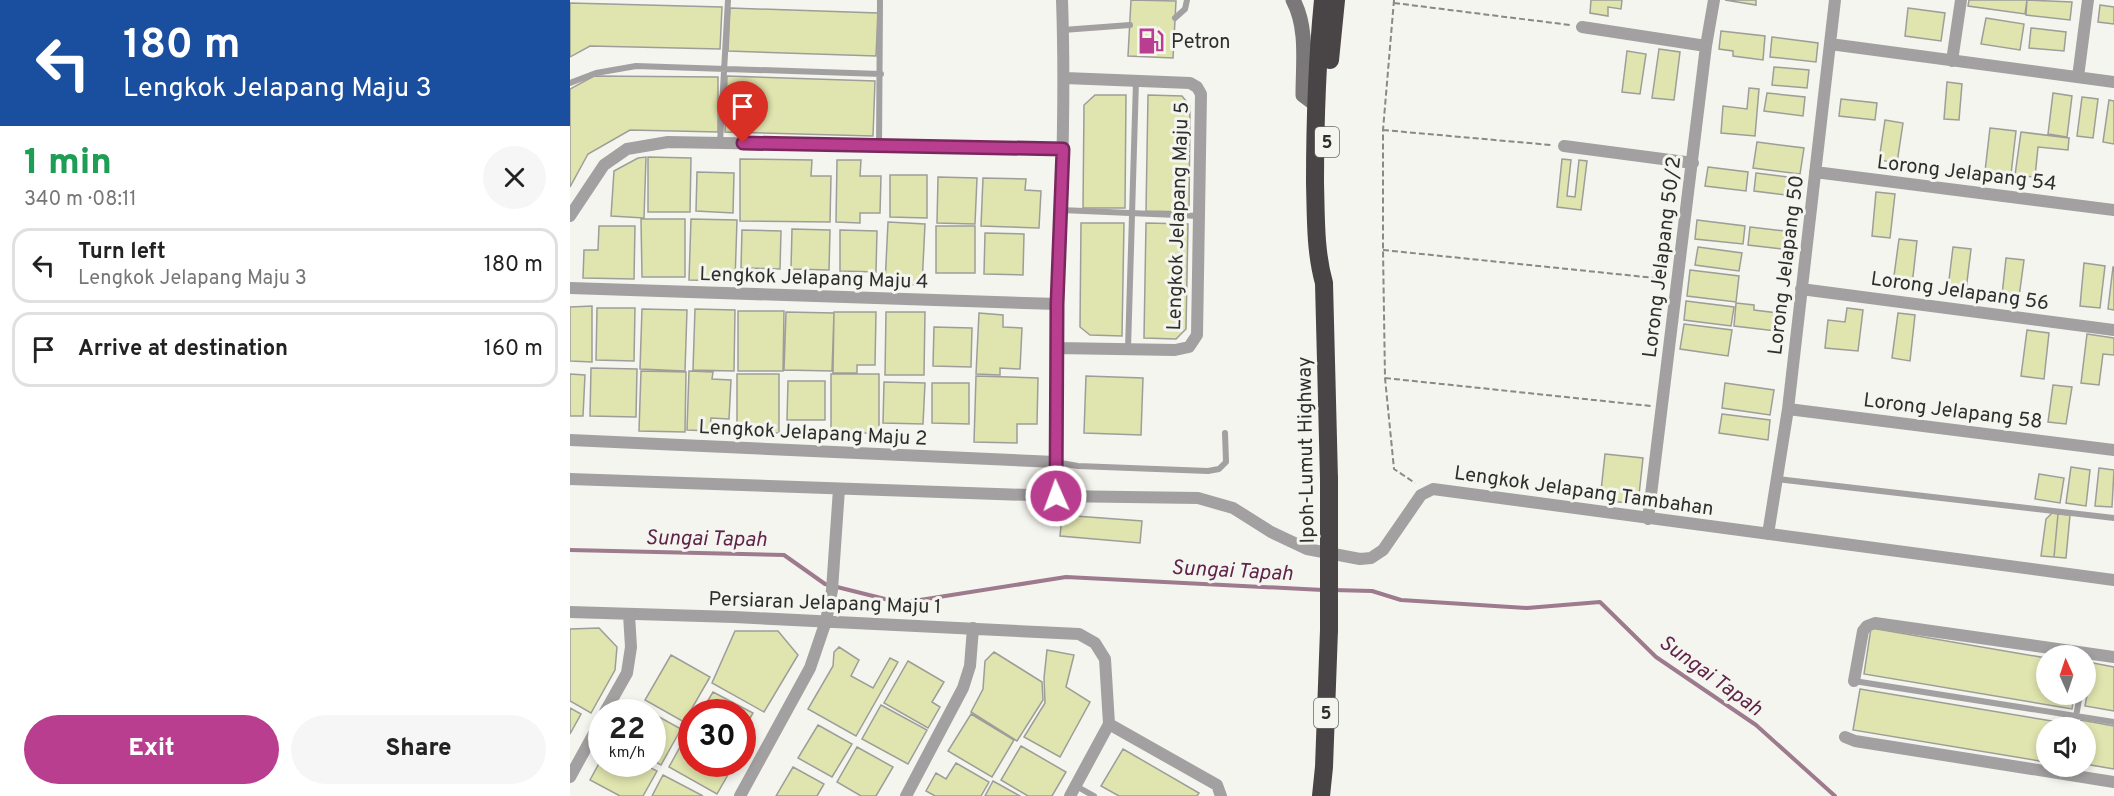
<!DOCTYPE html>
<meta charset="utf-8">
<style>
:root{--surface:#fff;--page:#f6f6f6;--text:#222;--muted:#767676;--line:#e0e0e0;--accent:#b93e8f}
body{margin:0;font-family:Overpass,sans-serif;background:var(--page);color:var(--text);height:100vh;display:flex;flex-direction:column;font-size:22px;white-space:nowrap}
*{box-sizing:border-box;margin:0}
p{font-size:20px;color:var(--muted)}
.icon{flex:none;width:33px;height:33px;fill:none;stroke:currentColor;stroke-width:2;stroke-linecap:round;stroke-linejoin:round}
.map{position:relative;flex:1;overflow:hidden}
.panel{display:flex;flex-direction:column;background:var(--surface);width:570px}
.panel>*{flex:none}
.banner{background:#1a4fa0;color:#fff;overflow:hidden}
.needle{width:39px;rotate:357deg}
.buttons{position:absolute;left:1466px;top:645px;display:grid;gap:12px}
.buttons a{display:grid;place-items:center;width:60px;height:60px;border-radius:50%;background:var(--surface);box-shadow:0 3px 9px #0003;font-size:30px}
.speed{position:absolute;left:18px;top:699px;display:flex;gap:12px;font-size:30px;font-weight:700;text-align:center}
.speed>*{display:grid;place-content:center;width:78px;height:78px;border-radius:50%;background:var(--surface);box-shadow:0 3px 9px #0003;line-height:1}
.speed small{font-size:15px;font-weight:400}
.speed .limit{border:9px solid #d22;background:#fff;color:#111}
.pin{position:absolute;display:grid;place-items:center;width:51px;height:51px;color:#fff;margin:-62px -26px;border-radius:50% 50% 50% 0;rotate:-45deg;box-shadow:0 0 6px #0007}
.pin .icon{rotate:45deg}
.me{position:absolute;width:66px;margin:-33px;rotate:358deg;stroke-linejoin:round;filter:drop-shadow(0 0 4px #0008)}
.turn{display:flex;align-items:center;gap:21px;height:126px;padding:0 24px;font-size:27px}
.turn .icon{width:78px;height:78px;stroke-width:2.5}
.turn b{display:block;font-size:42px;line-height:51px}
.round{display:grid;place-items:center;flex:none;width:63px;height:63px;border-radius:32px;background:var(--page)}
.headline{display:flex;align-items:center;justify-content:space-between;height:102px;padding:0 24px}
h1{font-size:36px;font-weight:800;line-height:45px;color:#1e9e55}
.primary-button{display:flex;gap:12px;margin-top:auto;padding:12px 24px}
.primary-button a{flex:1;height:69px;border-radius:36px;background:var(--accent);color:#fff;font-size:24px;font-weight:800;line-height:69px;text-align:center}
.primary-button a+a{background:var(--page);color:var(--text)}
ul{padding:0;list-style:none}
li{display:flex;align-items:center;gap:18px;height:75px;margin:0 12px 9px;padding:0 12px;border:3px solid var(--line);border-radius:18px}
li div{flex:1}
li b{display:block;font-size:22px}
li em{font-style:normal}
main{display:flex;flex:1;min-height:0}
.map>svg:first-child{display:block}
</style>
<main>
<section class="panel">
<div class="banner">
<div class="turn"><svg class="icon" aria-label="left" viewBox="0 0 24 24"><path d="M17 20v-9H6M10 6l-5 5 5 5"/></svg><div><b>180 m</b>Lengkok Jelapang Maju 3</div></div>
</div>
<div class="headline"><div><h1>1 min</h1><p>340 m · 08:11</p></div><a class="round"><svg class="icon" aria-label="close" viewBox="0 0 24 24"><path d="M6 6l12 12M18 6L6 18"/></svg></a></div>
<ul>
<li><svg class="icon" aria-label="left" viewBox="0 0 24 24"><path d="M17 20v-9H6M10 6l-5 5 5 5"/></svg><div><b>Turn left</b><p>Lengkok Jelapang Maju 3</p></div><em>180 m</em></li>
<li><svg class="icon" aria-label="arrive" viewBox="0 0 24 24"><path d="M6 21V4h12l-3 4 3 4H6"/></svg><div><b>Arrive at destination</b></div><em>160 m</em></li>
</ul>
<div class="primary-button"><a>Exit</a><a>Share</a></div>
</section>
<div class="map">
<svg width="1544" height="796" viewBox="0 0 1544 796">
<rect width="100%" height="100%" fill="#f4f5ef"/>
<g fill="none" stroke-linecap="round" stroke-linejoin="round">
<path stroke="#9d7a8d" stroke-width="4" d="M0,550L214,555L255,584L331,603L496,577L753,590
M763,590L802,591L831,600L957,608L1030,602L1086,657L1186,725L1265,796"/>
</g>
<path fill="#e0e4ae" stroke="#9d9e99" stroke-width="1.5" d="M561,0L606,1L603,58L558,56Z
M1021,0H1052L1051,9L1038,7V16L1020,13Z
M1155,0H1186V5Z
M1399,0H1457L1455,14L1398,6Z
M1457,0L1502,2L1500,20L1456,15Z
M0,3L152,7L150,49L20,46L0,57Z
M1530,5L1544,7V24L1528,22Z
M160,8L308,13L306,56L158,51Z
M1338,8L1375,13L1371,41L1335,36Z
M1416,18L1454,24L1450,50L1411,44Z
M1461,28L1496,32L1494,51L1459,48Z
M1151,31L1195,36L1193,60L1163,56V51L1149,49Z
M1202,37L1248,43L1246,62L1200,57Z
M1089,49L1110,52L1104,100L1082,98Z
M1057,51L1076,54L1070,94L1052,92Z
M1204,67L1239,70L1237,88L1202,85Z
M24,76L148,77V132L60,130L18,154L0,187V89Z
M157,76L305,81L303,136L155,132Z
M1377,82L1392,84L1389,120L1374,119Z
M1179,88L1189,89L1185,136L1151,133L1153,106L1177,109Z
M1197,93L1235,97L1233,116L1194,111Z
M1483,93L1502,96L1497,137L1478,134Z
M525,95H556L555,208H513L514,105Z
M578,95L612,96L620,106L619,212L576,211Z
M1512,97L1528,99L1523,138L1507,136Z
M1271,99L1307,103L1305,120L1269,116Z
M1539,100L1544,101V144L1533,142Z
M1315,120L1333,123L1327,163L1309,160Z
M1420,128L1446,131L1441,174L1415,171Z
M1451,132L1499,138L1498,150L1468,147L1465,177L1445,175Z
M1187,142L1234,148L1230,174L1183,168Z
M76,157L74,218L41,216L44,171L68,158Z
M78,157L121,158L120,212H78Z
M170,159L242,160L241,176H261L260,222L170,221Z
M992,159L1001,160L997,196L1005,197L1009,160L1017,161L1011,210L987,207Z
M267,160H291L290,176H311L310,213H290V223L266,222Z
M1138,167L1178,172L1176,191L1135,186Z
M127,172L164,173L163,213L126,211Z
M1186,173L1225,178L1223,196L1184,191Z
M320,175H357V218L320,217Z
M368,177L407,178L405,224L367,223Z
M413,178L456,179L455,190L471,191L469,228L411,226Z
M1306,192L1325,194L1320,238L1302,236Z
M71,219H115V277H72Z
M121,219L167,220L165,281L119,280Z
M1127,220L1175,226L1173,244L1125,239Z
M318,222L355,224L352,285L315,284Z
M511,223H554L552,336L520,335L510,327Z
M576,223L618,224L616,329L606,339L574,338Z
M29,226H65L64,279L13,278L14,250H28Z
M366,226H405V273H366Z
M1180,227L1215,231L1213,249L1178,245Z
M222,229L260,230L259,270L221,269Z
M172,230L211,231L210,269L171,268Z
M270,230L307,231L306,272L270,271Z
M415,233L454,234L453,275L414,274Z
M1329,239L1347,241L1342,285L1323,283Z
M1128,247L1172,253L1169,271L1125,265Z
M1383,247L1401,249L1396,290L1378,288Z
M1436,258L1454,260L1449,297L1432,295Z
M1514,263L1535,266L1530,308L1510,306Z
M1543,267H1544V310L1538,309Z
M1120,270L1169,276L1166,302L1117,296Z
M1116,301L1164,307L1161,326L1114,320Z
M1166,303L1184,305V310L1208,313L1206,331L1164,326Z
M22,306V362L0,361V307Z
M27,308H65L64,361L26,360Z
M1277,308L1293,310L1288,351L1255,348L1258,320L1275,322Z
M72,309L117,310L115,371L70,369Z
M125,309L165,310L164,371L123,370Z
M168,311H214L213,371H168Z
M216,312L264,313L262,371L214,370Z
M264,312H306L305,365H287V373H263Z
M316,312H355L354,375H315Z
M409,313L433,315V327L452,328L450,369L430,368V375L406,374Z
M1328,313L1345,315L1340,361L1322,358Z
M1114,324L1162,330L1158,356L1110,349Z
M364,327L402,328L401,367L363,366Z
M1457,330L1479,333L1474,379L1451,376Z
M1517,334L1544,338V355L1533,354L1529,385L1511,383Z
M21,368L67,369L66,417L20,416Z
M71,371L116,372L115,432L69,431Z
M119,371L143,372L142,379L161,380L159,419L141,418L140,431L117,430Z
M0,374L15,375L13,416H0Z
M167,374H209V433H167Z
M261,374H309V433H261Z
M406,376L468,378L467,424H447V443L404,442Z
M516,376L573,378L571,435L514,433Z
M218,381H255V420H217Z
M314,382L355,383L353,424L313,423Z
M362,383H399V424L362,423Z
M1155,383L1204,390L1200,415L1152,408Z
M1483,385L1502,387L1496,424L1478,422Z
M1152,414L1200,420L1198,440L1149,433Z
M1035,454L1073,458L1068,504L1030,500Z
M1501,467L1520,470L1516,506L1496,503Z
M1529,468L1544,470L1542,507L1525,506Z
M1469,474L1494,478L1490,503L1465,499Z
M1482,513L1488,514L1484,557L1471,556L1476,519Z
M1488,514L1500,515L1496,558L1484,557Z
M492,515L572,521L570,543L490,536Z
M29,628L47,647L45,670L21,713L0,701V629Z
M1301,628L1476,658V694H1504L1502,709L1294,674Z
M165,631H208L228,655L194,712L142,683Z
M269,647L289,660L281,676L303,688L320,658L328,662L286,736L238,709L263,666L264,652Z
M477,650L504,655L496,687L520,702L490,757L454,737L475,703L474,678Z
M424,652L472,682L473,700L447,741L401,712L413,689L415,661Z
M101,655L140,677L114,722L75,700Z
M338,661L374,682L362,702L370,707L358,728L314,703Z
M1523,663L1544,667V711L1515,706Z
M1290,689L1500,724V728H1476V762L1283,730Z
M143,692L183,713L172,732V712H131Z
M62,702L81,712H56Z
M311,705L357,730L338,764L292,739Z
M0,708L11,714L0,734Z
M82,713L111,729L91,765L82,760Z
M401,714L444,740L422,777L378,751Z
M1511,720L1544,726V769L1515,764V728H1509Z
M248,725L282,744L262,777L228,758Z
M116,736L122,739V764H164L147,794L99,767Z
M451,746L496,772L482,796H458L431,780Z
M287,747L323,767L306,796H291L267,782Z
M553,749L629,793L627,796H549L531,786Z
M32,758V764H73L87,771L73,796H50L20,780Z
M386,763L419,782L411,796H365L356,791L366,773L376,779Z
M223,767L254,784L247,796H206Z
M93,775L133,796H82Z
M423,781L450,796H415Z"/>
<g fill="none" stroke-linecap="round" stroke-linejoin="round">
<path stroke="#898985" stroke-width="2" stroke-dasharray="6 3" stroke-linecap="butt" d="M824,0L813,130V250L815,378L824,469L845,483
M824,3L1000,25
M813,130L981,145
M813,250L1095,279
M815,378L1081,406"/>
<path stroke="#a3a0a1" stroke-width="6" d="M605,18L615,9L617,0
M493,30L560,25
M0,83L26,73L66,66L311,74
M150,143L158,0
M309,146L310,0
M491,210L629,216
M558,349L566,81
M485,462L508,466L638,471L649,469L656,462L655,433
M1207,479L1544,518
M1284,681L1544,722
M1504,728L1510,694
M506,786L524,796"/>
<path stroke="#a3a0a1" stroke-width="12" d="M1012,27L1136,46
M1260,44L1544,82
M1382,61L1391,0
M1508,77L1518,0
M994,146L1123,163
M1245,172L1544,210
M0,216L34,165L57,149L98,142L493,149
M0,288L487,304
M1231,289L1544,330
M487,348L605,350L619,347L627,335L631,94L627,87L620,83L495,78
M1218,409L1544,450
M0,440L485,462
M0,479L486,496L628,498L663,508L701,532L737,549L790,559L801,558L813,550L851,495L863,489L1544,580
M486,496C482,330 498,165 492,0
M1078,519L1136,46L1144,0
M1198,534L1218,409L1265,0
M0,612L164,617L509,634L525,643L535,659L539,724L500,796
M1284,681L1293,631L1297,626L1305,623L1544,657
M35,712L57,673L61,647L59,615
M539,724L647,785L651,796
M1275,737L1285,741L1544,782
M0,777L32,719
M170,796L240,668L256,621L262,590L269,489
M336,796L393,688L400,666L403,628"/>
<path stroke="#7b787a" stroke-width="15" d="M723,0C738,28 733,63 733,95L745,104"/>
<path stroke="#494446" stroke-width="18" d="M753,0C747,61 745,122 745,183C746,217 745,251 754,283L759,479
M760,60L766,0
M751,796L754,767L759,630"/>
<path stroke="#494446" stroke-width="18" d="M759,630V479"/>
</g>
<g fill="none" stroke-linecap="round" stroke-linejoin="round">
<g stroke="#78285d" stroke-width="15">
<path id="route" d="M173,143L493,149L487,304L486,496"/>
</g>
<use href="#route" stroke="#b93e8f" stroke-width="10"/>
</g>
<defs>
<g id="fuel-bare" transform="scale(2.07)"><path d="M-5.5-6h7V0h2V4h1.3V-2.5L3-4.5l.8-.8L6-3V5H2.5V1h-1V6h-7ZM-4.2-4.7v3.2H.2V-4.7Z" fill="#b93e8f" stroke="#f4f5ef" stroke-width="2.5" paint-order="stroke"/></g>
</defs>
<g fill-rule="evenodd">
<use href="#fuel-bare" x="581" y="41"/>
</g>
<g text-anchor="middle" stroke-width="6" stroke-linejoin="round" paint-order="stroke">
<g fill="#f4f5ef" stroke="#696a66" stroke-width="1.5">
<rect x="745" y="127" width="24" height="30" rx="4.5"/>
<rect x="744" y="698" width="24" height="30" rx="4.5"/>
</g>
<g font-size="18" font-weight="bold" fill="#2e2e2c">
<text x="757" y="148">5</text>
<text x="756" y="719">5</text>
</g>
<g font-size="20" fill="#2e2e2c" stroke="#f4f5ef" text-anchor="start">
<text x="601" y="48">Petron</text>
</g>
<g font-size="20" fill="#2e2e2c" stroke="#f4f5ef">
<text transform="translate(1397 172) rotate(7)" y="7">Lorong Jelapang 54</text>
<text transform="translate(607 216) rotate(-88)" y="7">Lengkok Jelapang Maju 5</text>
<text transform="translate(1091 257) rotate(-83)" y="7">Lorong Jelapang 50/2</text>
<text transform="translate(1215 265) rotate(-83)" y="7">Lorong Jelapang 50</text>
<text transform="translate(244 277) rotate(2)" y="7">Lengkok Jelapang Maju 4</text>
<text transform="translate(1390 290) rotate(8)" y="7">Lorong Jelapang 56</text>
<text transform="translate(1383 410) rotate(7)" y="7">Lorong Jelapang 58</text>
<text transform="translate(243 432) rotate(3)" y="7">Lengkok Jelapang Maju 2</text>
<text transform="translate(735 450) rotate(-91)" y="7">Ipoh-Lumut Highway</text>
<text transform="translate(1014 490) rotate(8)" y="7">Lengkok Jelapang Tambahan</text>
<text transform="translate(255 602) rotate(2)" y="7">Persiaran Jelapang Maju 1</text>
</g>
<g font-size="21" font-style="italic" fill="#60244a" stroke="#f4f5ef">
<text transform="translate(136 538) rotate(1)" y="7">Sungai Tapah</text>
<text transform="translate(662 570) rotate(3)" y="7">Sungai Tapah</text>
<text transform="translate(1141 675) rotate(36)" y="7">Sungai Tapah</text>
</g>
</g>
</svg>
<div class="buttons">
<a><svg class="needle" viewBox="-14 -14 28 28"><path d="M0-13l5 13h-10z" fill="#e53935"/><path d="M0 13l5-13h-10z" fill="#767676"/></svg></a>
<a><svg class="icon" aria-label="sound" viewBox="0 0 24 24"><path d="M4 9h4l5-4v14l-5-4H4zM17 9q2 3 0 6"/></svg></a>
</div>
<div class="speed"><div>22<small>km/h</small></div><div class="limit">30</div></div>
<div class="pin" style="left:173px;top:143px;background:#d93025"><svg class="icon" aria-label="arrive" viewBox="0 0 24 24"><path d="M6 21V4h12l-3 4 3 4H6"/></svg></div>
<svg class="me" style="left:486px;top:496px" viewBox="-20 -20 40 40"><circle r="17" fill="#b93e8f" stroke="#fff" stroke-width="3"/><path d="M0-11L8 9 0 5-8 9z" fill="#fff"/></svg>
</div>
</main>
